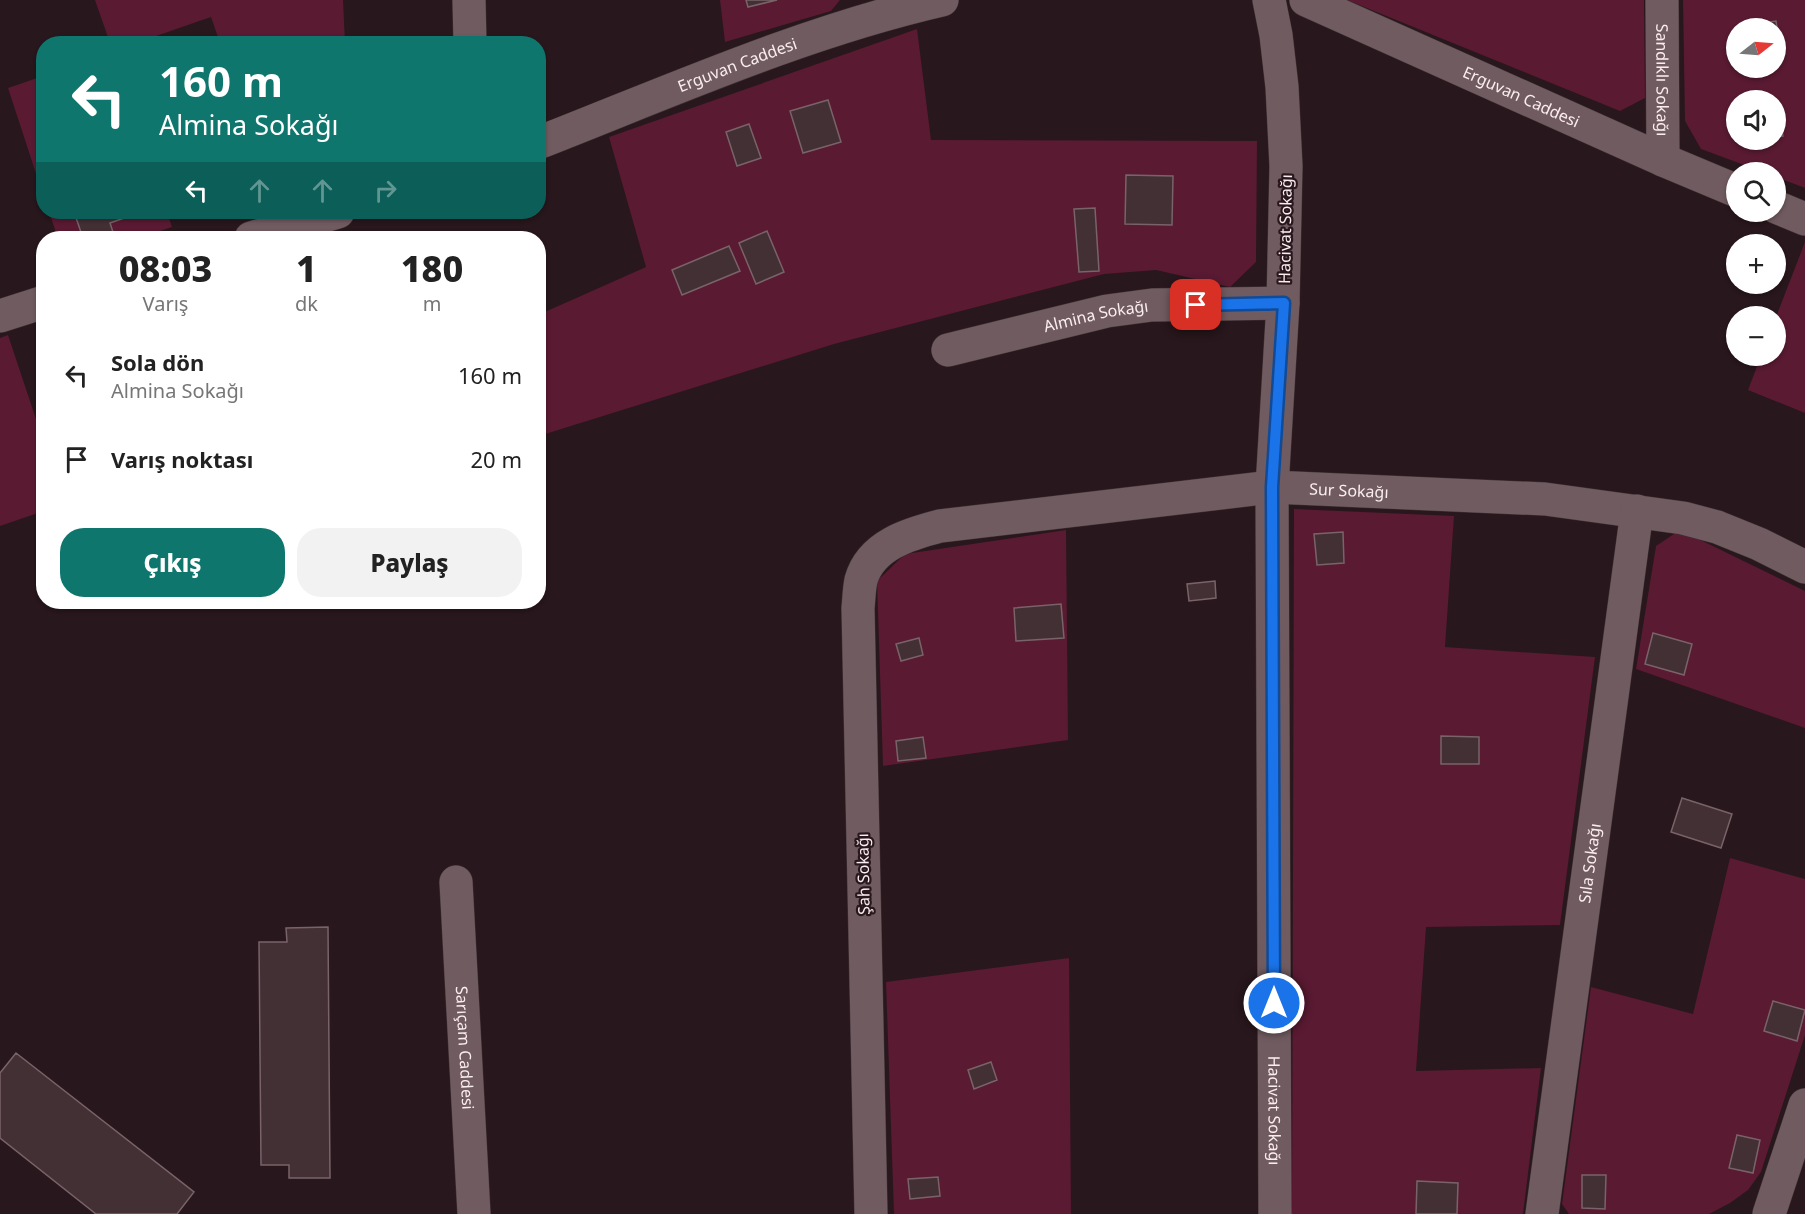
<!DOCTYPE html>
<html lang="tr">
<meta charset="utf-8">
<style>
:root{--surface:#fff;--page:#f2f2f2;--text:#222;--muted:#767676;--accent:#0f766e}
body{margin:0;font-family:"Noto Sans",sans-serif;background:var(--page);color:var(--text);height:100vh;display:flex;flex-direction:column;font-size:22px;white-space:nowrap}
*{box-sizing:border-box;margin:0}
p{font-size:20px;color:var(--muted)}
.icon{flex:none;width:33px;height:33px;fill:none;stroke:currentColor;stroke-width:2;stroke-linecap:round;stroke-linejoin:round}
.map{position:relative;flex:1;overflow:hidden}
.details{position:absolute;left:36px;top:231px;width:510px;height:378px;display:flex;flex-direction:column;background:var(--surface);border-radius:24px;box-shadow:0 2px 4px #0004}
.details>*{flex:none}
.hud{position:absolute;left:36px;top:36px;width:510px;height:183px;border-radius:24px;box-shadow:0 2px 4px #0004;background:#0f766e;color:#fff;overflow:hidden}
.needle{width:39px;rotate:73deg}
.buttons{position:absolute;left:1726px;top:18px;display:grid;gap:12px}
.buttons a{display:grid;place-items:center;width:60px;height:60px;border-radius:50%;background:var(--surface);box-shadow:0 2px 4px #0004;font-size:30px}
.pin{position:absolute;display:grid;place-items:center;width:51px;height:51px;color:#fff;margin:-26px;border-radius:12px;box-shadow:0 3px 9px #0006}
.me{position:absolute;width:66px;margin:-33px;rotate:0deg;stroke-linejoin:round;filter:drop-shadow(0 0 4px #0008)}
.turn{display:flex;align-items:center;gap:21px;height:126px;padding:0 24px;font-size:27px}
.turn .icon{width:78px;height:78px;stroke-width:2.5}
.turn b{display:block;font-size:42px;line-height:51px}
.lanes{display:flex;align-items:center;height:57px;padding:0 24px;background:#0003;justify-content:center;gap:30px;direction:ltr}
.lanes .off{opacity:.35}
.eta{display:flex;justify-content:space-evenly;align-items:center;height:102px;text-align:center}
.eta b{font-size:36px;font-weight:800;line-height:42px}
.primary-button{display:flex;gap:12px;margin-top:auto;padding:12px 24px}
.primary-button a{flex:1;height:69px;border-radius:24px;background:var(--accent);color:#fff;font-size:24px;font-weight:800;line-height:69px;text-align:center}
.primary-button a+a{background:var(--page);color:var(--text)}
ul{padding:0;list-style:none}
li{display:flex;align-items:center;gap:18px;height:84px;padding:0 24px}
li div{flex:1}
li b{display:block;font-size:22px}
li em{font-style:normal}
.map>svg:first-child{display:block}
</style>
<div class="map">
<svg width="1805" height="1214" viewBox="0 0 1805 1214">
<rect width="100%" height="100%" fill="#28171c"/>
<path fill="#591a32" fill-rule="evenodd" d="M95,0H343L345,43H220L211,17L136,43H110Z
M720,0H840L831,11L725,42Z
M1347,0H1644L1645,98L1620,111Z
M1683,0H1805V188L1776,177V172H1763L1701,149L1685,121ZM1737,28H1776V68H1737ZM1737,100H1776V140H1737Z
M917,29L931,140L1257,141L1256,262L1230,287L1156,270L1104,274L834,344L539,436L538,315L646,267L609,137Z
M43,76H44L43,195L8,88Z
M49,212H167L172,227L139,238H58Z
M1805,242V413L1748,390L1761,356H1776V317Z
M8,335L43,440L44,511L0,526V338Z
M1294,509L1454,516L1445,647L1595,657L1560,925L1426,927L1416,1071L1541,1068L1523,1214H1292Z
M1066,530L1068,740L883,766L877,581L905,554Z
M1680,530L1805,591V728L1636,669L1656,546Z
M1730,858L1805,879V1035L1761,1172L1748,1190L1730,1203L1709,1214H1569L1562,1204L1591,987L1693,1014Z
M1069,958L1071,1214H894L886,982Z"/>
<path fill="#433035" stroke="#796369" stroke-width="1.5" d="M746,0H777L748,7Z
M1776,21L1781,54L1776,55V28H1740L1739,26Z
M828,100L841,142L803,153L790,111Z
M1776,103H1778L1783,136L1776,137Z
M749,124L761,158L737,166L726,132Z
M1126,175L1173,176L1172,225L1125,224Z
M1095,208L1099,271L1079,272L1074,209Z
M74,212H125L127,217L110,223L114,235L104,238H83Z
M767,231L784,272L756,284L739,243Z
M729,246L740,271L682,295L672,270Z
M1343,532L1344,563L1317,565L1314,534Z
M1215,581L1216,598L1189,601L1187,584Z
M1061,604L1064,638L1016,641L1014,608Z
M1653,633L1692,644L1684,675L1645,664Z
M919,638L923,655L901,661L896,644Z
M1441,736L1479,737V764H1441Z
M923,737L926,758L898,761L896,741Z
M1682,798L1732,814L1721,848L1671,832Z
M328,927L330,1178H289V1165H261L259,942H287L286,928Z
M1773,1001L1805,1010L1797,1041L1764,1031Z
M16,1053L194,1192L177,1214H96L0,1138V1073Z
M991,1062L997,1080L974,1089L968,1070Z
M1737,1135L1760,1140L1753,1173L1729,1168Z
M1582,1175H1606L1605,1209L1582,1208Z
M938,1177L940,1196L910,1199L908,1179Z
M1417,1181L1458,1183L1457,1214H1416Z"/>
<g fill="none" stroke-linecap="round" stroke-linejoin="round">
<g stroke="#3f3336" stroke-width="34">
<g id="street">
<path id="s1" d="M1269,0L1276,35L1282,87L1286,166L1283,303L1272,487L1275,1214"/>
<path id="s2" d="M1662,0L1663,160"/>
<path id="s3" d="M948,350L1107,311L1152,305L1283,303"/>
<path id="s4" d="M871,1214L858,608C859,599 859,589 861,580C871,545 909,534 940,526L1272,487L1545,499L1683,518L1717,527L1759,544L1805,567"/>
<path id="s5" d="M1542,1214L1637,511"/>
<path d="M1769,1214L1805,1105"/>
</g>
</g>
<g stroke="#3f3336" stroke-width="34">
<g id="secondary">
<path d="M469,0L470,44"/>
<path id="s6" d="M1306,0L1663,160L1737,191"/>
<path id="s7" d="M538,143C671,91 803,32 942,0"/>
<path d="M1776,207L1805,219"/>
<path d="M251,238L338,212"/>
<path d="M0,316L44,302"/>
<path id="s8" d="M456,882L474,1214"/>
</g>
</g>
<use href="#street" stroke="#705b60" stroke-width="33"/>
<use href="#secondary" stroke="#705b60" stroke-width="33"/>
</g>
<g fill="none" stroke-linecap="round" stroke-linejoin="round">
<g stroke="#114b97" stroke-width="15">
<path id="route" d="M1196,305L1284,303L1272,487L1274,1003"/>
</g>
<use href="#route" stroke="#1a73e8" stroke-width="10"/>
</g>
<g text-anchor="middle" stroke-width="4.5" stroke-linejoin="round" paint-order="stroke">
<g font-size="16" fill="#faedf0" stroke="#28171c">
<text dy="6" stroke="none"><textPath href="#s7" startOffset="214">Erguvan Caddesi</textPath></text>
<text dy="6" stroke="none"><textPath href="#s2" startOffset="80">Sandıklı Sokağı</textPath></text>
<text dy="6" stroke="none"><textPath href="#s6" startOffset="236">Erguvan Caddesi</textPath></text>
<text transform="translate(1285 229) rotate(-89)" y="6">Hacivat Sokağı</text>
<text dy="6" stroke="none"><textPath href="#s3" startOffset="152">Almina Sokağı</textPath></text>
<text dy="6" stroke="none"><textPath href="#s4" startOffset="1146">Sur Sokağı</textPath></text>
<text dy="6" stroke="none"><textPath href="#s5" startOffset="354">Sıla Sokağı</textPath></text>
<text transform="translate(863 874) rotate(-91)" y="6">Şah Sokağı</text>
<text dy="6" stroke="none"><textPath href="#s8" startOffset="166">Sarıçam Caddesi</textPath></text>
<text dy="6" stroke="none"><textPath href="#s1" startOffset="1112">Hacivat Sokağı</textPath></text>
</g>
</g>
</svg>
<div class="buttons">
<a><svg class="needle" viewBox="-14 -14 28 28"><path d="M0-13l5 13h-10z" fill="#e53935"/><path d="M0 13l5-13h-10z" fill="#767676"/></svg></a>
<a><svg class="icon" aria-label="sound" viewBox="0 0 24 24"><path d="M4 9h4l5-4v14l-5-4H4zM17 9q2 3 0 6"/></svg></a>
<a><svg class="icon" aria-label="search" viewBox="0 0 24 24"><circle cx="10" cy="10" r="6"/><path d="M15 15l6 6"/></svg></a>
<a>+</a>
<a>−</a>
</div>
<div class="pin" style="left:1196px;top:305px;background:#d93025"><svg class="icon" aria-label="arrive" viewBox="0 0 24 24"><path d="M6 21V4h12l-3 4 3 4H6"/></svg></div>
<svg class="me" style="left:1274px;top:1003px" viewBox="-20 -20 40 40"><circle r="17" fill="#1a73e8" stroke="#fff" stroke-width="3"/><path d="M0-11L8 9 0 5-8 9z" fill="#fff"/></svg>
<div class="hud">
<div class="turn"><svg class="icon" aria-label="left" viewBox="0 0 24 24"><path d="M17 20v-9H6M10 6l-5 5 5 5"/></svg><div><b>160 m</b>Almina Sokağı</div></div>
<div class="lanes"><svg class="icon" aria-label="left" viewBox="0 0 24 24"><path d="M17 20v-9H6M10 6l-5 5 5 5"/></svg><svg class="icon off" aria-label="ahead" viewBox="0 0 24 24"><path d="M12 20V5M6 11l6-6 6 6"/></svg><svg class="icon off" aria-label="ahead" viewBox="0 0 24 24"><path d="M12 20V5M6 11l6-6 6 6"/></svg><svg class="icon off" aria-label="right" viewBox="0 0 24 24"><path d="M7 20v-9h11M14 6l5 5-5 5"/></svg></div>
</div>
<section class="details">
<div class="eta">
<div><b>08:03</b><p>Varış</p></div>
<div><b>1</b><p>dk</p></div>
<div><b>180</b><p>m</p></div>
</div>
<ul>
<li><svg class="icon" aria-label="left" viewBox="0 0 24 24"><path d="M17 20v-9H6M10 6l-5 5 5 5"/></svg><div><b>Sola dön</b><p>Almina Sokağı</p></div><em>160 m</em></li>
<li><svg class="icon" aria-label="arrive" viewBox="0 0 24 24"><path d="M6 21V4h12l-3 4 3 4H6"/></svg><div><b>Varış noktası</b></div><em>20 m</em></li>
</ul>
<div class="primary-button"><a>Çıkış</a><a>Paylaş</a></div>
</section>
</div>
